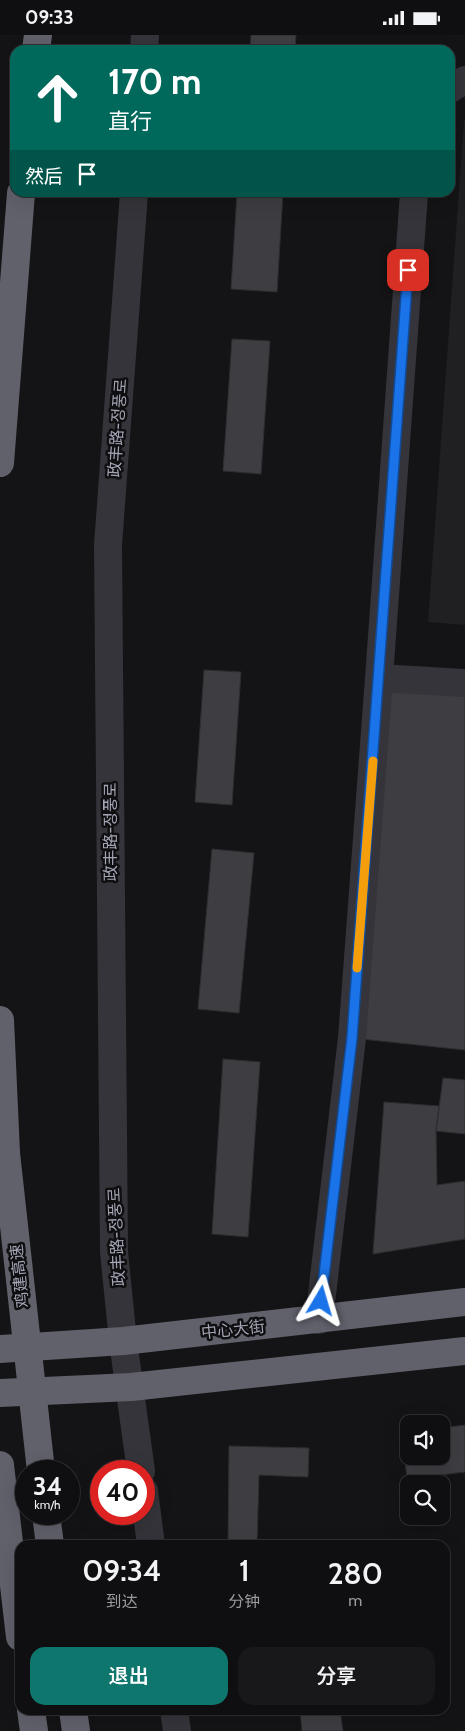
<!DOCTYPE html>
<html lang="zh">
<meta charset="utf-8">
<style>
:root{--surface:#0f0e10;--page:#181719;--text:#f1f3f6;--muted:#9b9c9f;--line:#2f2e30;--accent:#0f766e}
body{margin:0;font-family:Cabin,"Noto Sans SC","Noto Sans KR",sans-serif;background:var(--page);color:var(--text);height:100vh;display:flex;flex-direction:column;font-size:19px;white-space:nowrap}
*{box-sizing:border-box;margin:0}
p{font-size:16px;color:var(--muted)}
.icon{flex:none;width:28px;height:28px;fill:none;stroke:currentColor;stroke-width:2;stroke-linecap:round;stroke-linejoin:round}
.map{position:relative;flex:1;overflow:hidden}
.sheet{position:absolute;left:15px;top:1505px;width:435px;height:175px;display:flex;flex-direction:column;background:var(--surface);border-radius:15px;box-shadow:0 5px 20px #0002,0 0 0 1px var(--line)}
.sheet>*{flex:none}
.hud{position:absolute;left:10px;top:10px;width:445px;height:152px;border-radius:15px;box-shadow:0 5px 20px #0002,0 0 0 1px var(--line);background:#00695c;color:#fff;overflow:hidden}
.controls{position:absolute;left:400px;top:1380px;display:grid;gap:10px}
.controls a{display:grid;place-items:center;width:50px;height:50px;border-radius:10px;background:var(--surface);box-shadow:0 5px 20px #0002,0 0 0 1px var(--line);font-size:25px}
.speed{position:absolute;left:15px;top:1425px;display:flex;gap:10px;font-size:25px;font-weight:700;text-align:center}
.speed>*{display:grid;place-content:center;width:65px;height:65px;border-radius:50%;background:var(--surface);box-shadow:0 5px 20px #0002,0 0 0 1px var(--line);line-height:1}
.speed small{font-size:12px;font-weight:400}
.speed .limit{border:8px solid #d22;background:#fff;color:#111}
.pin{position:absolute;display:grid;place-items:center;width:42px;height:42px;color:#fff;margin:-21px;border-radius:10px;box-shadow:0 2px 8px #0006}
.me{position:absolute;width:55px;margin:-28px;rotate:7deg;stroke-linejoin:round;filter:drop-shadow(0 0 4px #0008)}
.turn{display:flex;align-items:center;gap:18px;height:105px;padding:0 15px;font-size:22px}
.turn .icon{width:65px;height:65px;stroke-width:2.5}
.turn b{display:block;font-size:35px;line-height:42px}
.then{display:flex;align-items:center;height:48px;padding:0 15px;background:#0003;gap:10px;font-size:19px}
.eta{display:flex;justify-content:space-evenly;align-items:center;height:85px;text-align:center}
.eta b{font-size:30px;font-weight:600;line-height:35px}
.primary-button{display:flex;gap:10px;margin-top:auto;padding:10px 15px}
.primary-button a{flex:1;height:58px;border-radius:15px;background:var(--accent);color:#fff;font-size:20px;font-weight:600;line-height:58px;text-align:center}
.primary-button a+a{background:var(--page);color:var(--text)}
.status{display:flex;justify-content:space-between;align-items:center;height:35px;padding:0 25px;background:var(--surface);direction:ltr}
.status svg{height:14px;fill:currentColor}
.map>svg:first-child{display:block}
</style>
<div class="status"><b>09:33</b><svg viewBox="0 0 49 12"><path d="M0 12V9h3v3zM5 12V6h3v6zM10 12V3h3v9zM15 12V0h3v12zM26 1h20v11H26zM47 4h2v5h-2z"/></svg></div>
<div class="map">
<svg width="465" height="1696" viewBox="0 0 465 1696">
<rect width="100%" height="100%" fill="#141315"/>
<path fill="#201f22" d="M464,86H465V590L428,587Z"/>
<path fill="#3e3d42" stroke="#2e2d31" d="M251,0H296L295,15H250Z
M237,158H283L277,257L231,254Z
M232,304L270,306L261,439L223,436Z
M204,635L241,637L232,770L195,767Z
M379,643L465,652V1015L352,1003Z
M212,814L254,818L239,978L198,974Z
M223,1024L260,1027L248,1202L212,1199Z
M443,1043L465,1045V1099L436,1096Z
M384,1067L439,1071L436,1096L437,1150L465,1146V1204L373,1219Z
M465,1390V1437L407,1444L402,1397L409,1396V1421H441V1393Z
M229,1411L309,1413L308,1442L259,1440L257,1510H228Z
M300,1675H340L343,1696H302Z"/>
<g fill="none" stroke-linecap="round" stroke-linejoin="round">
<path stroke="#34343a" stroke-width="28" d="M144,15L145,0
M450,54L465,45
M134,158L108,510L114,1217L123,1306L141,1436
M379,643L414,158
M319,1285L352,1003L379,643L465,648
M144,1456L151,1510
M174,1675L177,1696"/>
<path stroke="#60616b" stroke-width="28" d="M36,15L38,0
M0,428L21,158
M0,985L6,1118
M0,1314L123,1306L465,1267
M0,1358L131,1352L465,1316
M0,1430L20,1602
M46,1479L50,1510
M31,1675L34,1696
M73,1675L76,1696"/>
<path stroke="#60616b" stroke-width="28" d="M6,1118L41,1436"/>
</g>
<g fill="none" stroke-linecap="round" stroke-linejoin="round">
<g stroke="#114b97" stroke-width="12">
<path id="route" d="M321,1266L352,1003L408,235"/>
</g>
<use href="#route" stroke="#1a73e8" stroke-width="9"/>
<path stroke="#f59e0b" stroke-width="9" d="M357,933L373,726"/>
</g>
<g text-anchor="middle" stroke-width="5" stroke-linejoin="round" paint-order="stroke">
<g font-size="16" fill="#a4a6b6" stroke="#0f0e10">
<text transform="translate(117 393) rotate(-86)" y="6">政丰路-정풍로</text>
<text transform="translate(110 797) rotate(-90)" y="6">政丰路-정풍로</text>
<text transform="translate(116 1202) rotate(-93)" y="6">政丰路-정풍로</text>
<text transform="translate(19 1241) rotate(-96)" y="6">鸡建高速</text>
<text transform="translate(233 1294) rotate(-6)" y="6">中心大街</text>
</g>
</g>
</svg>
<div class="controls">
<a><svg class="icon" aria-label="sound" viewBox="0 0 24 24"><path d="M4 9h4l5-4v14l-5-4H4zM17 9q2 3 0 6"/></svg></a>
<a><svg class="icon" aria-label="search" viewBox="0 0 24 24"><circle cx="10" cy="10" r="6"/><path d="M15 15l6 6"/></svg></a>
</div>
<div class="speed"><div>34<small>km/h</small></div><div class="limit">40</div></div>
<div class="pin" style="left:408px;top:235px;background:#d93025"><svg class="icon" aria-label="arrive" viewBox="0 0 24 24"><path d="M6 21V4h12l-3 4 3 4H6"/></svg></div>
<svg class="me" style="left:321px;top:1266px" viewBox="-20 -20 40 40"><path d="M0-17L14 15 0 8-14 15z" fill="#1a73e8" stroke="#fff" stroke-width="4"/></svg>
<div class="hud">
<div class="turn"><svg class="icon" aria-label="ahead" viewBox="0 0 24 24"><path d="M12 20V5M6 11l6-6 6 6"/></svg><div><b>170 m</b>直行</div></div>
<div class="then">然后<svg class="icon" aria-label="arrive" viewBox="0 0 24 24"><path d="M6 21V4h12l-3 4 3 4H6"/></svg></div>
</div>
<section class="sheet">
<div class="eta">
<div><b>09:34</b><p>到达</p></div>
<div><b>1</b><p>分钟</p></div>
<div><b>280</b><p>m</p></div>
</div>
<div class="primary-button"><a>退出</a><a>分享</a></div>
</section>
</div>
